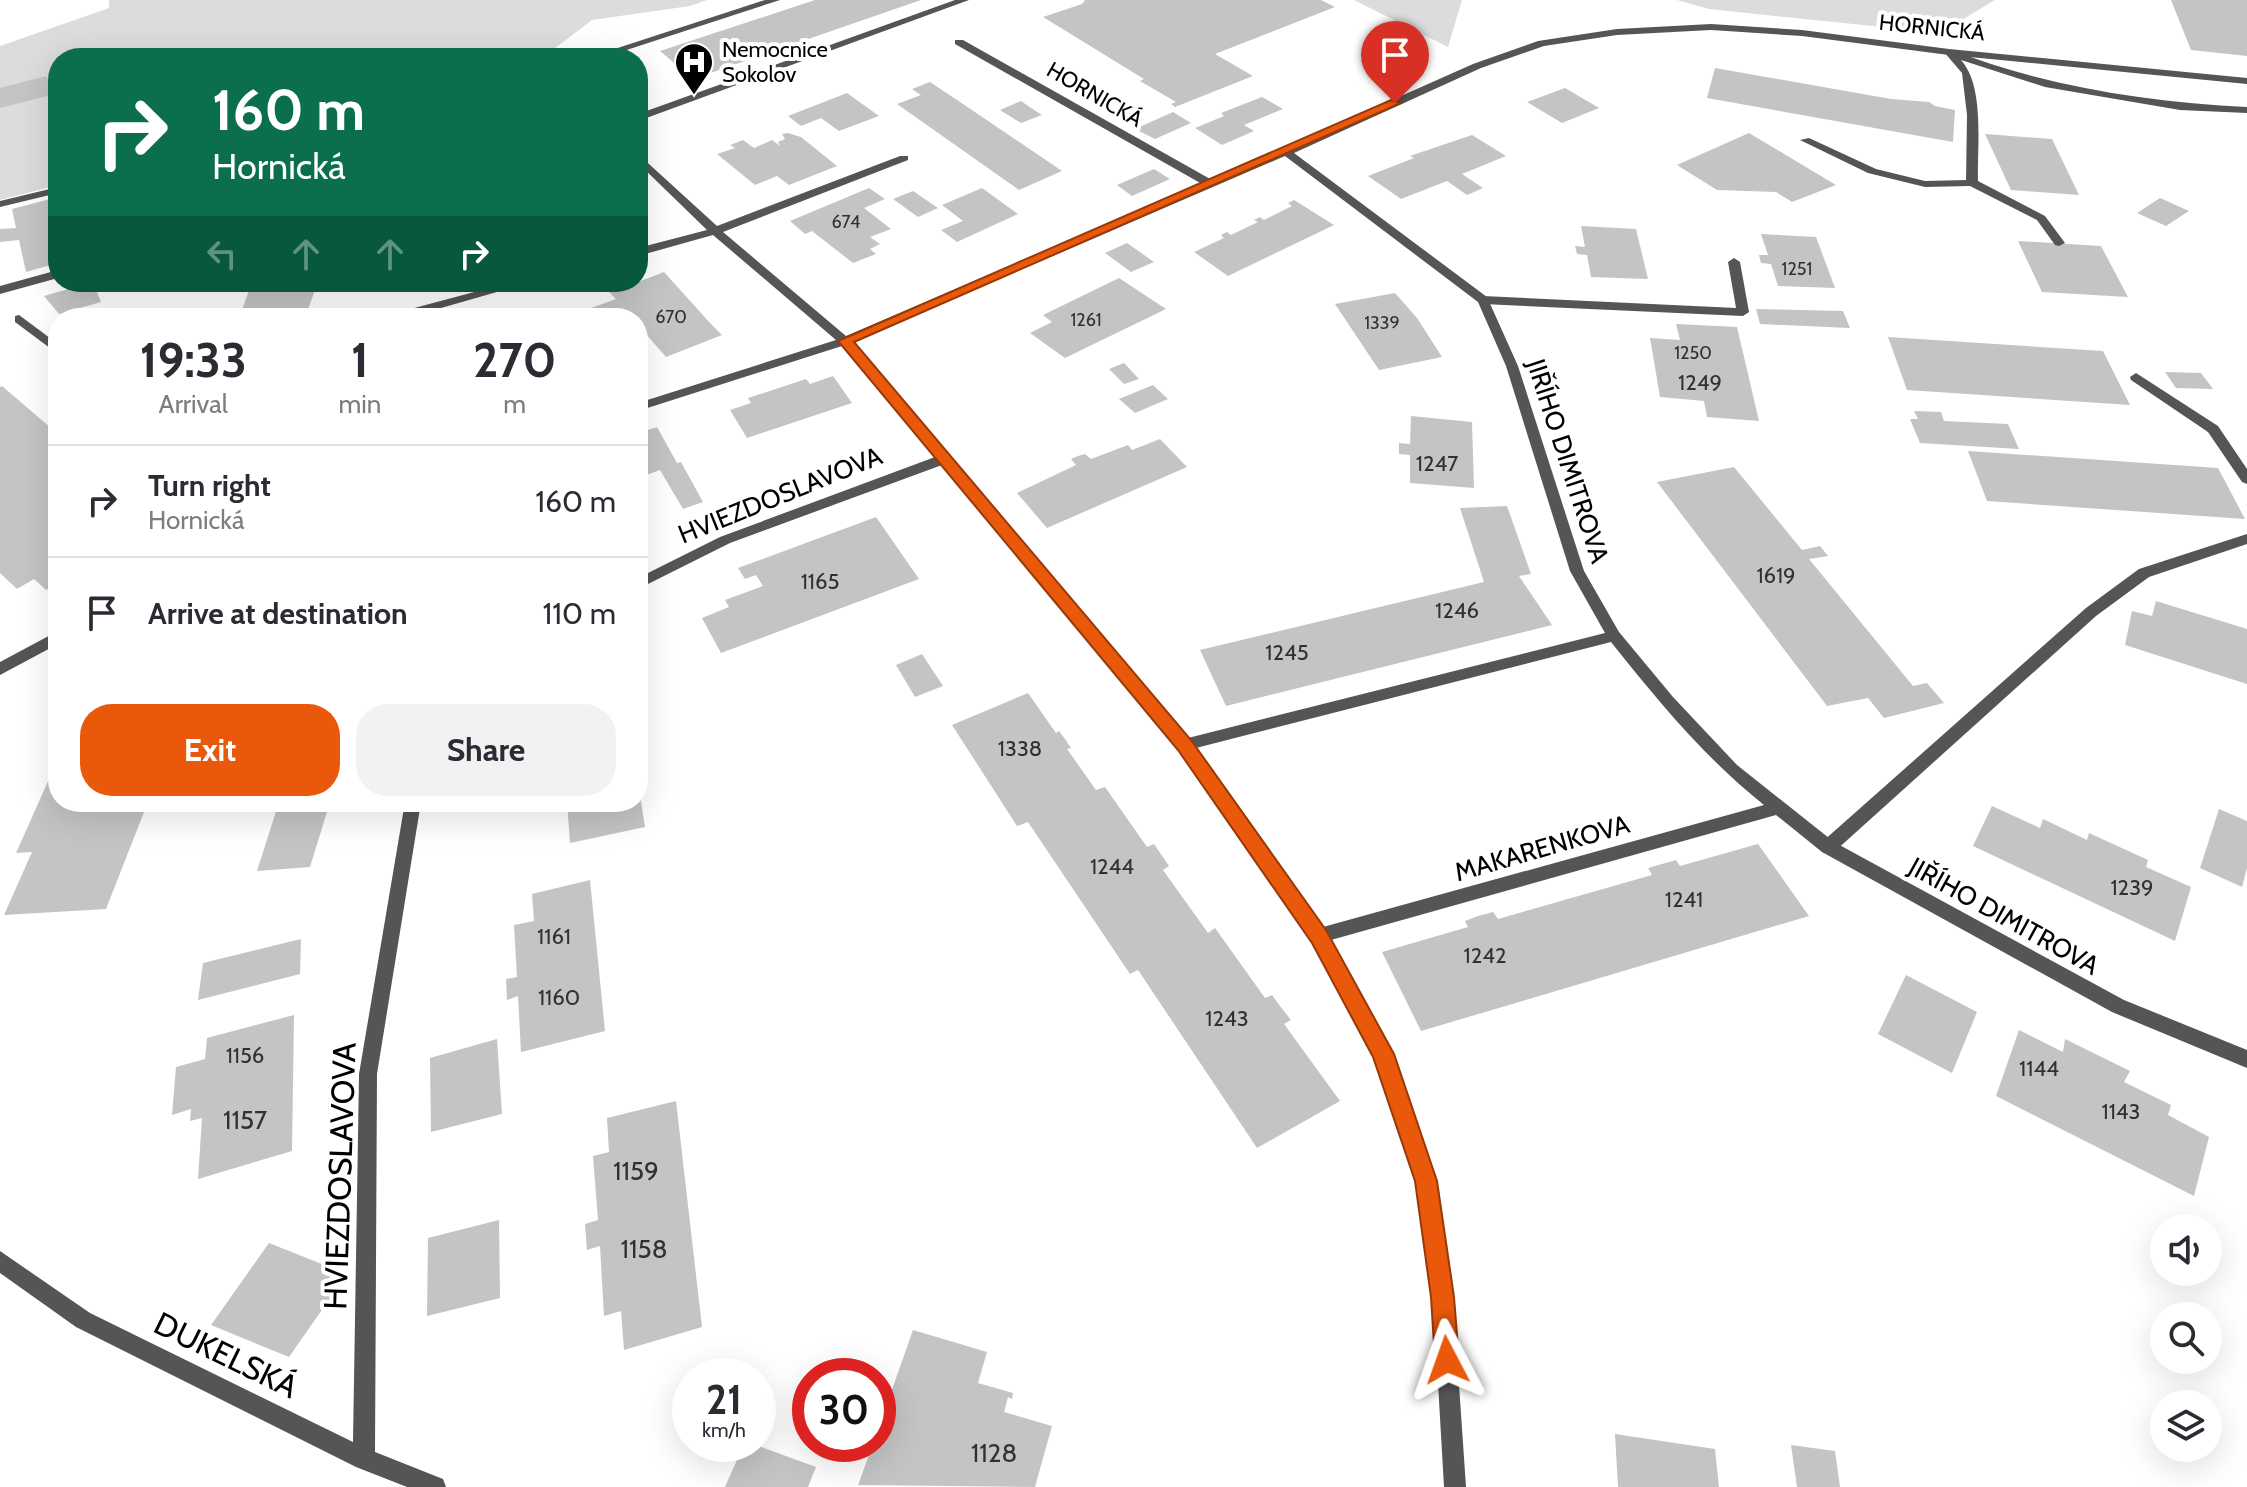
<!DOCTYPE html>
<meta charset="utf-8">
<style>
:root{--surface:#fff;--page:#f2f2f3;--text:#2b2b33;--muted:#7c7c81;--line:#e1e1e2;--accent:#ea580c}
body{margin:0;font-family:Cabin,sans-serif;background:var(--page);color:var(--text);height:100vh;display:flex;flex-direction:column;font-size:30px;white-space:nowrap}
*{box-sizing:border-box;margin:0}
p{font-size:26px;color:var(--muted)}
.icon{flex:none;width:44px;height:44px;fill:none;stroke:currentColor;stroke-width:2;stroke-linecap:round;stroke-linejoin:round}
.map{position:relative;flex:1;overflow:hidden}
.details{position:absolute;left:48px;top:308px;width:600px;height:504px;display:flex;flex-direction:column;background:var(--surface);border-radius:32px;box-shadow:0 8px 32px #0002}
.details>*{flex:none}
.top-card{position:absolute;left:48px;top:48px;width:600px;height:244px;border-radius:32px;box-shadow:0 8px 32px #0002;background:#0b6e4f;color:#fff;overflow:hidden}
.buttons{position:absolute;left:2150px;top:1214px;display:grid;gap:16px}
.buttons a{display:grid;place-items:center;width:72px;height:72px;border-radius:50%;background:var(--surface);box-shadow:0 8px 32px #0002;font-size:40px}
.speed{position:absolute;left:672px;top:1358px;display:flex;gap:16px;font-size:40px;font-weight:700;text-align:center}
.speed>*{display:grid;place-content:center;width:104px;height:104px;border-radius:50%;background:var(--surface);box-shadow:0 8px 32px #0002;line-height:1}
.speed small{font-size:20px;font-weight:400}
.speed .limit{border:12px solid #d22;background:#fff;color:#111}
.pin{position:absolute;display:grid;place-items:center;width:68px;height:68px;color:#fff;margin:-82px -34px;border-radius:50% 50% 50% 0;rotate:-45deg;box-shadow:0 0 8px #0007}
.pin .icon{rotate:45deg}
.me{position:absolute;width:88px;margin:-44px;rotate:356deg;stroke-linejoin:round;filter:drop-shadow(0 0 6px #0008)}
.turn{display:flex;align-items:center;gap:28px;height:168px;padding:0 32px;font-size:36px}
.turn .icon{width:104px;height:104px;stroke-width:2.5}
.turn b{display:block;font-size:56px;line-height:68px}
.lanes{display:flex;align-items:center;height:76px;padding:0 32px;background:#0003;justify-content:center;gap:40px;direction:ltr}
.lanes .off{opacity:.35}
.eta{display:flex;justify-content:space-evenly;align-items:center;height:136px;text-align:center}
.eta b{font-size:48px;font-weight:700;line-height:56px}
.action{display:flex;gap:16px;margin-top:auto;padding:16px 32px}
.action a{flex:1;height:92px;border-radius:32px;background:var(--accent);color:#fff;font-size:32px;font-weight:700;line-height:92px;text-align:center}
.action a+a{background:var(--page);color:var(--text)}
ul{padding:0;list-style:none}
li{display:flex;align-items:center;gap:24px;height:112px;padding:0 32px;border-top:2px solid var(--line)}
li div{flex:1}
li b{display:block;font-size:30px}
li em{font-style:normal}
.map>svg:first-child{display:block}
</style>
<div class="map">
<svg width="2247" height="1487" viewBox="0 0 2247 1487">
<rect width="100%" height="100%" fill="#fff"/>
<path fill="#dcdcdc" d="M109,0H707L690,6L592,20L542,58H58V185L0,200V46L109,8Z
M1354,0H1462L1448,47Z
M1677,0H1995L1940,33L1709,9Z"/>
<path fill="#c4c4c4" d="M815,0H921L693,79L660,51Z
M1085,0H1321L1335,7L1215,54L1253,76L1175,107L1171,104L1176,102L1140,81L1144,79L1043,17L1082,4Z
M2171,0H2247V56L2191,50Z
M1715,68L1891,99L1929,102L1935,106L1955,110L1953,142L1707,98Z
M46,76L55,94L0,108V88Z
M930,82L966,106L1062,171L1019,190L897,104L921,95L912,89Z
M1565,88L1599,108L1562,123L1527,102Z
M847,93L879,116L839,131L821,118L801,126L788,116Z
M1262,97L1283,109L1244,125L1254,131L1222,145L1195,128L1224,116L1221,113Z
M1021,101L1031,108L1042,115L1021,123L1000,110Z
M1173,112L1191,123L1155,139L1135,129Z
M788,133L801,137L837,166L789,185L777,176L755,185L717,154L735,148L730,145L743,140L754,148L772,140L780,146L778,142L785,139L782,134Z
M1749,133L1836,185L1792,202L1776,192L1717,190L1677,165Z
M1985,134L2052,139L2079,195L2011,190Z
M1472,135L1506,156L1462,174L1483,188L1467,195L1447,181L1401,199L1368,176L1414,158L1410,156Z
M1154,169L1170,179L1132,196L1117,185Z
M869,188L885,199L864,208L891,229L870,237L880,244L870,249L876,254L853,263L812,231L805,234L790,221Z
M982,188L1018,214L957,242L941,230L963,221L942,205Z
M913,191L938,208L918,217L893,199Z
M58,197V263L26,272L19,240L0,242V229L16,228L12,209Z
M2160,198L2189,211L2166,226L2137,213Z
M1294,200L1334,225L1228,276L1194,252L1224,238L1221,235L1227,232L1231,235L1258,222L1254,220L1260,217L1264,220L1292,206L1288,203Z
M1581,226L1636,229L1648,279L1591,277L1587,255L1577,254L1575,246L1585,247Z
M1761,234L1816,237L1835,288L1778,286L1771,264L1761,263L1759,255H1768Z
M2018,241L2101,246L2128,297L2042,292Z
M1127,243L1154,262L1131,272L1105,253Z
M664,272L711,324L722,335L666,357L638,325V318H600L591,308L616,299L601,284H633Z
M1119,278L1166,309L1065,358L1030,333L1052,322L1043,315Z
M93,282L101,302L59,314L44,296Z
M252,282H280L276,291L316,287L305,318H239Z
M1395,293L1417,318L1442,357L1379,370L1335,304Z
M1756,309L1843,311L1850,328L1760,324Z
M1676,324L1737,327L1759,421L1707,417L1704,401L1660,397L1650,338L1680,340Z
M1888,337L2103,351L2130,405L1907,390Z
M1124,363L1139,379L1124,384L1109,369Z
M2165,372L2201,373L2213,389L2176,388Z
M833,376L852,403L747,438L730,410L751,403L748,398L806,379L810,384Z
M1153,385L1168,399L1135,413L1119,399Z
M2,386L58,434V584L46,590L34,579L17,589L0,573V387Z
M1914,411L1941,412L1944,421L2008,424L2019,449L1920,443L1910,419H1918Z
M1411,416L1472,422L1474,488L1410,483V455L1399,454V443L1410,444Z
M657,427L677,463L681,462L703,502L683,509L660,470L638,478V433Z
M1160,439L1187,467L1047,528L1017,493L1076,465L1071,459L1078,456L1085,454L1091,459L1128,445L1132,450Z
M1968,451L2218,468L2245,519L1987,501Z
M1734,467L1802,550L1820,546L1828,556L1809,559L1913,686L1927,683L1944,703L1884,718L1868,698L1827,706L1657,482Z
M1507,506L1531,574L1519,576L1552,625L1226,706L1200,650L1484,582L1460,508Z
M876,517L919,579L721,653L702,618L729,607L725,600L763,586L756,575L745,579L738,568Z
M2156,601L2247,629V684L2125,645L2132,611L2152,616Z
M922,654L943,686L915,697L896,665Z
M1028,693L1056,733L1059,731L1065,739L1071,748L1067,749L1096,790L1105,787L1147,847L1154,844L1169,866L1163,870L1208,933L1215,928L1265,998L1272,995L1280,1006L1291,1020L1284,1024L1340,1101L1257,1148L1138,970L1130,974L1028,822L1017,826L952,725Z
M58,759V802H148L106,909L4,915L32,852L16,853Z
M638,783L645,827L570,843L567,802H638Z
M279,802H330L310,867L257,871Z
M1992,806L2040,828L2043,819L2087,840L2089,833L2148,860L2146,867L2191,887L2175,941L1973,846Z
M2219,809L2247,821V868L2242,887L2200,868Z
M1758,844L1809,916L1421,1031L1382,952L1468,927L1465,921L1478,916L1493,912L1498,919L1652,875L1648,868L1676,860L1680,866Z
M590,880L605,1031L521,1052L518,996L507,1000L506,979L517,977L514,925L534,921L532,894Z
M301,939L300,974L198,1000L203,963Z
M1906,975L1977,1012L1952,1073L1878,1034Z
M294,1015L292,1151L198,1179L202,1118L190,1121L191,1109L172,1115L176,1067L205,1059L207,1038Z
M2019,1030L2063,1052L2065,1039L2130,1071L2124,1082L2171,1105L2168,1115L2209,1137L2194,1196L1996,1096Z
M497,1039L502,1114L431,1132L430,1058Z
M676,1101L702,1327L624,1350L621,1311L604,1316L600,1246L587,1250L585,1224L598,1220L593,1156L609,1152L607,1118Z
M499,1220L500,1298L427,1316L428,1238Z
M269,1243L347,1274L289,1357L211,1325Z
M913,1330L987,1352L978,1383L1013,1393L1012,1399L1008,1397L1004,1412L1052,1426L1035,1487L858,1485L873,1444H878V1429Z
M1615,1434L1715,1449L1719,1487H1618Z
M744,1444H753L816,1467L808,1487H725Z
M1791,1445L1835,1451L1840,1487H1797Z"/>
<g fill="none" stroke-linecap="round" stroke-linejoin="round">
<path fill="#555" fill-rule="evenodd" d="M765,0H780L602,58H587Z
M955,0H969L638,121V114Z
M1949,49C2043,86 2146,102 2247,107V113L2180,110L2045,87L1961,60C1985,87 1977,146 1978,181L2045,216L2065,243L2059,246L2055,245L2037,220L1970,186L1925,187L1868,173L1800,140L1809,138L1876,169L1925,181L1966,180L1967,115L1962,73L1944,52Z
M58,187V193L0,207V201Z
M1734,258L1740,262L1749,312L1743,316L1483,304L1477,300L1483,296L1736,308L1728,262Z
M58,270V278L0,294V286Z
M2136,373L2218,426L2247,469V484L2242,482L2208,432L2131,380L2130,377Z
M2247,534V544L2149,577L2096,616L1834,852L1828,854L1822,852L1820,847L1822,842L2086,608L2139,569Z"/>
<path fill="#555" fill-rule="evenodd" d="M1711,24L1802,30L1949,49L2247,78V84L1949,55L1802,36L1711,30L1617,35L1544,46L1481,68L1294,153L1487,297L1518,366L1584,571L1619,632L1673,697L1737,765L1834,842L2124,1000L2247,1050V1068L2112,1012L1822,852L1776,815L1331,940L1392,1054L1436,1181L1453,1297L1466,1487H1444L1433,1297L1416,1181L1374,1056L1313,941L1179,749L942,465L730,543L638,589V578L720,537L935,457L842,346L638,411V403L836,340L713,235L638,256V248L707,230L638,163V154L717,226L900,156H908V160L723,232L846,336L1202,184L955,44V40H963L1212,180L1473,64L1538,41L1617,29ZM1285,156L1478,302L1506,366L1570,571L1605,633L1188,738L853,342ZM1611,642C1659,702 1704,757 1764,805L1323,927L1196,748Z
M512,282H532L406,318H386L388,315Z
M19,315L58,344V354L15,322V316Z
M58,631V644L0,675V662Z
M405,802H421L377,1074L375,1452L443,1479L446,1487H407L356,1467L76,1327L0,1273V1251L90,1313L353,1442L359,1074Z"/>
</g>
<path fill="#ea580c" stroke="#983908" stroke-width="2" d="M1391,100L1401,103L854,342L1191,740L1326,930L1394,1054L1437,1181L1454,1297L1459,1360L1455,1369L1447,1372L1438,1369L1435,1360L1431,1297L1415,1181L1373,1057L1312,943L1178,750L838,341Z"/>
<defs>
<g id="hospital-pin" transform="scale(2)"><path d="M0 17L-7.5 6A9.5 9.5 0 1 1 7.5 6Z" fill="#000" stroke="#fff"/><path d="M-5-5h3v3.5h4V-5h3V5h-3V1.5h-4V5h-3Z" fill="#fff"/></g>
</defs>
<g fill-rule="evenodd">
<use href="#hospital-pin" x="694" y="62"/>
</g>
<g text-anchor="middle" stroke-width="8" stroke-linejoin="round" paint-order="stroke">
<g font-size="18" fill="#313131">
<text x="846" y="228">674</text>
<text x="1797" y="275">1251</text>
<text x="671" y="323">670</text>
<text x="1086" y="326">1261</text>
<text x="1382" y="329">1339</text>
<text x="1693" y="359">1250</text>
</g>
<g font-size="22" fill="#000" stroke="#fff">
<text transform="translate(1932 27) rotate(6)" y="8">HORNICKÁ</text>
<text transform="translate(1095 94) rotate(30)" y="8">HORNICKÁ</text>
</g>
<g font-size="22" fill="#000" stroke="#fff" text-anchor="start">
<text x="722" y="57">Nemocnice<tspan x="722" dy="25">Sokolov</tspan></text>
</g>
<g font-size="22" fill="#313131">
<text x="1700" y="390">1249</text>
<text x="1437" y="471">1247</text>
<text x="1776" y="583">1619</text>
<text x="820" y="589">1165</text>
<text x="1457" y="618">1246</text>
<text x="1287" y="660">1245</text>
<text x="1020" y="756">1338</text>
<text x="1112" y="874">1244</text>
<text x="2132" y="895">1239</text>
<text x="1684" y="907">1241</text>
<text x="554" y="944">1161</text>
<text x="1485" y="963">1242</text>
<text x="559" y="1005">1160</text>
<text x="1227" y="1026">1243</text>
<text x="245" y="1063">1156</text>
<text x="2039" y="1076">1144</text>
<text x="2121" y="1119">1143</text>
</g>
<g font-size="26" fill="#000" stroke="#fff">
<text transform="translate(1568 461) rotate(72)" y="9">JIŘÍHO DIMITROVA</text>
<text transform="translate(780 495) rotate(-22)" y="9">HVIEZDOSLAVOVA</text>
<text transform="translate(1542 848) rotate(-16)" y="9">MAKARENKOVA</text>
<text transform="translate(2004 916) rotate(29)" y="9">JIŘÍHO DIMITROVA</text>
</g>
<g font-size="26" fill="#313131">
<text x="245" y="1129">1157</text>
<text x="636" y="1180">1159</text>
<text x="644" y="1258">1158</text>
<text x="994" y="1462">1128</text>
</g>
<g font-size="32" fill="#000" stroke="#fff">
<text transform="translate(340 1176) rotate(-88)" y="11">HVIEZDOSLAVOVA</text>
<text transform="translate(226 1355) rotate(26)" y="11">DUKELSKÁ</text>
</g>
</g>
</svg>
<div class="buttons">
<a><svg class="icon" aria-label="sound" viewBox="0 0 24 24"><path d="M4 9h4l5-4v14l-5-4H4zM17 9q2 3 0 6"/></svg></a>
<a><svg class="icon" aria-label="search" viewBox="0 0 24 24"><circle cx="10" cy="10" r="6"/><path d="M15 15l6 6"/></svg></a>
<a><svg class="icon" aria-label="layers" viewBox="0 0 24 24"><path d="M12 4l9 5-9 5-9-5zM3 14l9 5 9-5"/></svg></a>
</div>
<div class="speed"><div>21<small>km/h</small></div><div class="limit">30</div></div>
<div class="pin" style="left:1395px;top:103px;background:#d93025"><svg class="icon" aria-label="arrive" viewBox="0 0 24 24"><path d="M6 21V4h12l-3 4 3 4H6"/></svg></div>
<svg class="me" style="left:1447px;top:1360px" viewBox="-20 -20 40 40"><path d="M0-17L14 15 0 8-14 15z" fill="#ea580c" stroke="#fff" stroke-width="4"/></svg>
<div class="top-card">
<div class="turn"><svg class="icon" aria-label="right" viewBox="0 0 24 24"><path d="M7 20v-9h11M14 6l5 5-5 5"/></svg><div><b>160 m</b>Hornická</div></div>
<div class="lanes"><svg class="icon off" aria-label="left" viewBox="0 0 24 24"><path d="M17 20v-9H6M10 6l-5 5 5 5"/></svg><svg class="icon off" aria-label="ahead" viewBox="0 0 24 24"><path d="M12 20V5M6 11l6-6 6 6"/></svg><svg class="icon off" aria-label="ahead" viewBox="0 0 24 24"><path d="M12 20V5M6 11l6-6 6 6"/></svg><svg class="icon" aria-label="right" viewBox="0 0 24 24"><path d="M7 20v-9h11M14 6l5 5-5 5"/></svg></div>
</div>
<section class="details">
<div class="eta">
<div><b>19:33</b><p>Arrival</p></div>
<div><b>1</b><p>min</p></div>
<div><b>270</b><p>m</p></div>
</div>
<ul>
<li><svg class="icon" aria-label="right" viewBox="0 0 24 24"><path d="M7 20v-9h11M14 6l5 5-5 5"/></svg><div><b>Turn right</b><p>Hornická</p></div><em>160 m</em></li>
<li><svg class="icon" aria-label="arrive" viewBox="0 0 24 24"><path d="M6 21V4h12l-3 4 3 4H6"/></svg><div><b>Arrive at destination</b></div><em>110 m</em></li>
</ul>
<div class="action"><a>Exit</a><a>Share</a></div>
</section>
</div>
